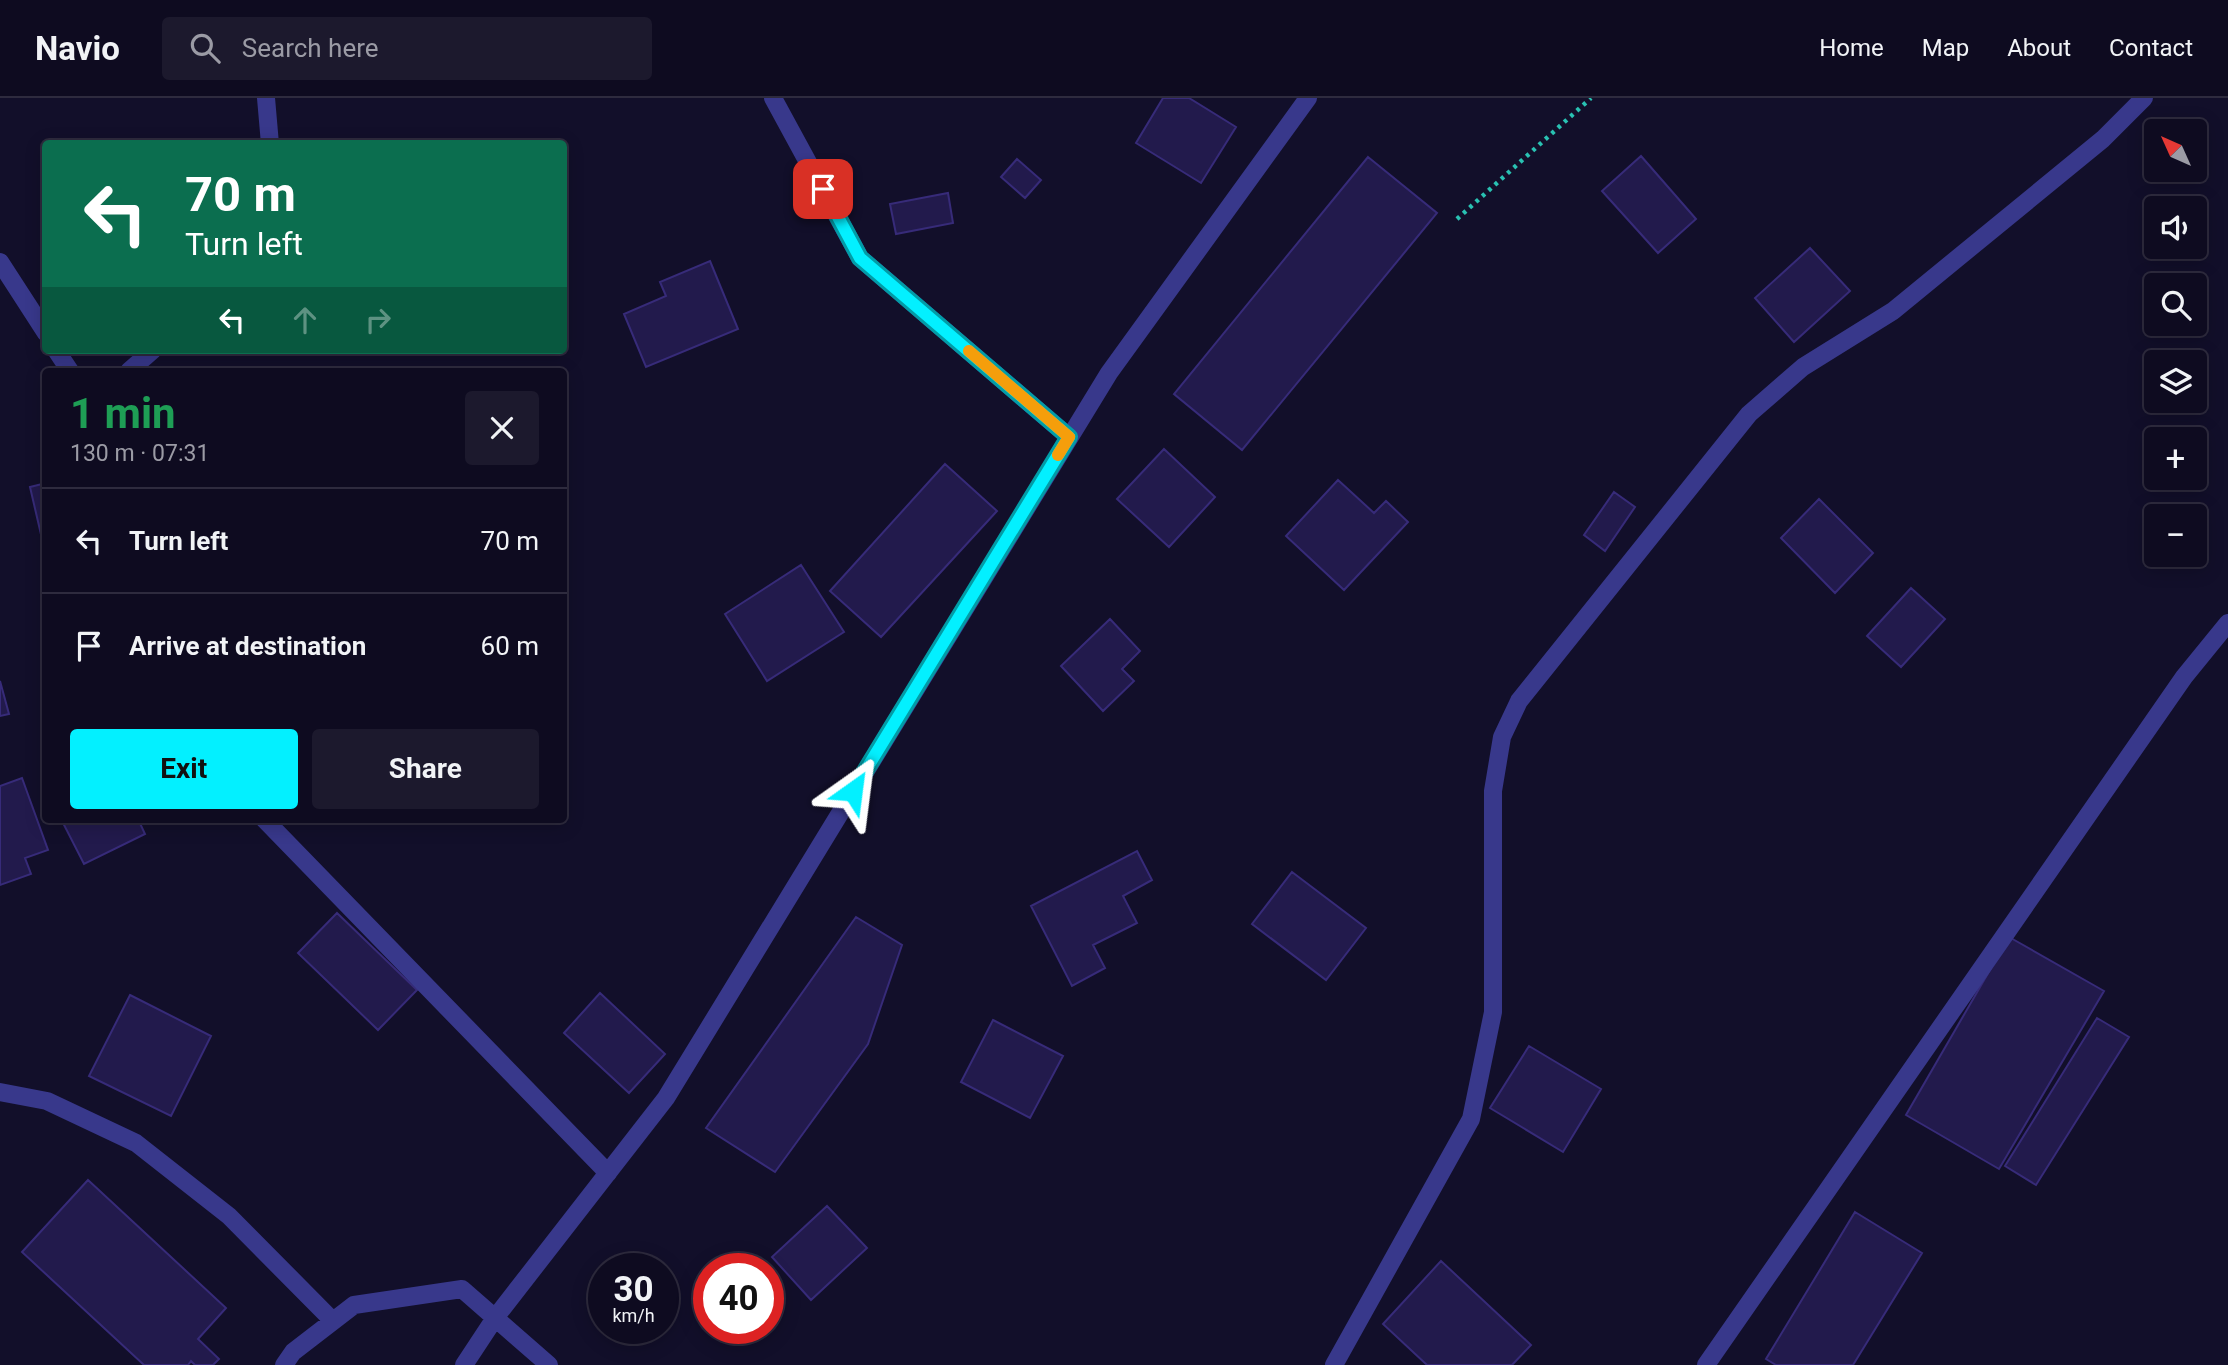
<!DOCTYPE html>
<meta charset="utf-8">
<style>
:root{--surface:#0e0b20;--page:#1c192d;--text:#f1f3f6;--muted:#9b9ba5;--line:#2e2b3e;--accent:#03f0ff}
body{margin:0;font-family:Roboto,sans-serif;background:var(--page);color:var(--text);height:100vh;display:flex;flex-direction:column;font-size:26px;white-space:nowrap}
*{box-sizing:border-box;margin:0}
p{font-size:23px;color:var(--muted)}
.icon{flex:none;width:38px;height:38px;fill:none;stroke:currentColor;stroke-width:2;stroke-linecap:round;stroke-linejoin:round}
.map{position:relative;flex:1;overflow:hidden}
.side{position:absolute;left:42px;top:270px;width:525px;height:455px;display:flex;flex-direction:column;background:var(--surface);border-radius:7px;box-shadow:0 4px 18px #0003,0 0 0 2px var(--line)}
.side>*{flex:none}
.banner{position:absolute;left:42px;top:42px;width:525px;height:214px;border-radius:7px;box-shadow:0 4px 18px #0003,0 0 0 2px var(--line);background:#0b6e4f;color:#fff;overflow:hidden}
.needle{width:46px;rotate:315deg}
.tools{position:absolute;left:2144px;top:21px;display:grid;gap:14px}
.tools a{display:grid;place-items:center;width:63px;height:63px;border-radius:7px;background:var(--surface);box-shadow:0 4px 18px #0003,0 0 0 2px var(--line);font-size:35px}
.speed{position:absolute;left:588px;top:1155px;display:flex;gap:14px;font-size:35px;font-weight:700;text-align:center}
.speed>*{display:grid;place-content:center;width:91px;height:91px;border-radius:50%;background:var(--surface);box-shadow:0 4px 18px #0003,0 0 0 2px var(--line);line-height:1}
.speed small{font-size:18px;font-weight:400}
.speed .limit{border:10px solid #d22;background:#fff;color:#111}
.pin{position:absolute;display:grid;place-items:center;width:60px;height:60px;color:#fff;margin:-30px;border-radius:14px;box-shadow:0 4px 10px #0006}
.me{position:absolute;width:77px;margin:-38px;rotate:31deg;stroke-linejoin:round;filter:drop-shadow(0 0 5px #0008)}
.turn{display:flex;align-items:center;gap:24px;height:147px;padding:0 28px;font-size:32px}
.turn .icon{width:91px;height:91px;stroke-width:2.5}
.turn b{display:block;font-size:49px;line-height:60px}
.lanes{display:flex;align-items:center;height:66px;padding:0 28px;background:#0003;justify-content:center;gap:35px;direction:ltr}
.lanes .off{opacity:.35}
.round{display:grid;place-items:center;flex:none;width:74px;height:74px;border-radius:7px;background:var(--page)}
.head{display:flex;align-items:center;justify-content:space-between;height:119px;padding:0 28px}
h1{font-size:42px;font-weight:700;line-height:52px;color:#1e9e55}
.action{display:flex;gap:14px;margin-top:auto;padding:14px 28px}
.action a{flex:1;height:80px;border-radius:7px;background:var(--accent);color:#111;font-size:28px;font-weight:700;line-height:80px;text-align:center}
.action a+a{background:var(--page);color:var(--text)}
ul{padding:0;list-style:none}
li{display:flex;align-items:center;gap:21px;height:105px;padding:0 28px;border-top:2px solid var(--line)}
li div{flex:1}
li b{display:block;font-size:26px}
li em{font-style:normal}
header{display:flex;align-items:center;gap:42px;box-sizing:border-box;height:98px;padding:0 35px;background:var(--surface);border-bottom:2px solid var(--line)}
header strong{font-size:33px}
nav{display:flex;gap:38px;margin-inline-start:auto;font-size:24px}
.search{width:490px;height:63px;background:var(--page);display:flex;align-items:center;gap:18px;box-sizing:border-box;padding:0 24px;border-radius:7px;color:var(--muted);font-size:26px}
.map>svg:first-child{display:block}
</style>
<header>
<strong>Navio</strong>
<div class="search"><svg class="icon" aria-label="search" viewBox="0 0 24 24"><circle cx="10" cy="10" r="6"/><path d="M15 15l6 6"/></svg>Search here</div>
<nav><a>Home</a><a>Map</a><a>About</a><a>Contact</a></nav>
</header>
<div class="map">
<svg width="2228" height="1267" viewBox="0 0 2228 1267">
<rect width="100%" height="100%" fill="#120f2a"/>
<path fill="#221a4c" stroke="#372b79" stroke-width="2" d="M1163,0H1189L1236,29L1201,85L1136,45Z
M1641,58L1696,121L1658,155L1602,93Z
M1368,59L1437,115L1242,352L1174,296Z
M1017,61L1041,82L1025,100L1001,79Z
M948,95L953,125L896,136L890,106Z
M1810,150L1850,193L1794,244L1755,200Z
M710,163L738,231L646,269L624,216L666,198L660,184Z
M1164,351L1215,399L1169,449L1117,401Z
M945,366L997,413L881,539L830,493Z
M1338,382L1374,415L1386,403L1408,424L1344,492L1286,438Z
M46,385V458L30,389Z
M1614,394L1635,409L1605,453L1584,437Z
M1819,401L1873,455L1835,495L1781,440Z
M801,467L844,534L767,583L725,516Z
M1911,490L1945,521L1901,569L1867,538Z
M1110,521L1140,553L1122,571L1134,583L1103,613L1061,568Z
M0,583L9,616L0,618Z
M22,680L48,752L25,760L31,776L0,787V688Z
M61,721H138L145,736L84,766Z
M1137,753L1152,782L1123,798L1137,825L1093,847L1105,870L1072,888L1031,808Z
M1292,774L1366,830L1326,882L1252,826Z
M337,815L417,892L378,932L298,855Z
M856,819L902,847L868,946L775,1074L706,1030Z
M2009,839L2104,893L1999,1071L1906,1017Z
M600,895L665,956L629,995L564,935Z
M130,897L211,938L171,1018L89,978Z
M2097,920L2129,939L2036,1087L2005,1068Z
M993,922L1063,958L1030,1020L961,984Z
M1529,948L1601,991L1563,1054L1490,1010Z
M88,1082L226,1210L198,1241L219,1261L213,1267H195L191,1263L188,1267H144L22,1154Z
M827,1108L867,1150L811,1202L772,1159Z
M1855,1114L1922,1155L1853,1267H1776L1766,1261Z
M1441,1163L1531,1247L1512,1267H1427L1383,1226Z"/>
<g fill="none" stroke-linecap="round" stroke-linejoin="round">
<path stroke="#29c1b2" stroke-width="4.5" stroke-dasharray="3.5 5" stroke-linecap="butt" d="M1457,121L1591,0"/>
<path stroke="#38388b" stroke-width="18" d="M266,0L270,46
M773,0L860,160L1069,339
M0,164L46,235
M56,252L70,273
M129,273L153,252
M264,721L608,1075
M0,994L47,1003L136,1045L229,1118L333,1223
M284,1267L293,1254L354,1207L462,1191L549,1267
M464,1267L495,1220L666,1000L1109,275L1308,0
M1334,1267L1471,1021L1493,914V693L1502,639L1519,603L1749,316L1803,269L1893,213L2103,41L2144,0
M1706,1267L2184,579L2228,525"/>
</g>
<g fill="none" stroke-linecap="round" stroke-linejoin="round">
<g stroke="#029ca6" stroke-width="18">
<path id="route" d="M823,91L860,160L1069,339L853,693"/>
</g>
<use href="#route" stroke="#03f0ff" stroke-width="12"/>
<path stroke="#f59e0b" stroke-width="12" d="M969,253L1069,339L1058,357"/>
</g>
</svg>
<div class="tools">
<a><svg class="needle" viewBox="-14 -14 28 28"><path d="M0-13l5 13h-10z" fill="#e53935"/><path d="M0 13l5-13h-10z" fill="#9b9ba5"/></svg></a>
<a><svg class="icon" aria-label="sound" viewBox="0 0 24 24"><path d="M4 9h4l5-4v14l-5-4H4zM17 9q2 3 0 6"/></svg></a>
<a><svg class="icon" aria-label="search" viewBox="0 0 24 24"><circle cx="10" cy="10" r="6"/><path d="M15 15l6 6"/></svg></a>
<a><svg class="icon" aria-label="layers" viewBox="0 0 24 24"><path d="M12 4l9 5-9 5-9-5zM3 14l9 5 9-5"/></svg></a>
<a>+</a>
<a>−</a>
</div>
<div class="speed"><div>30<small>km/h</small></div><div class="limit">40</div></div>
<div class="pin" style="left:823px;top:91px;background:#d93025"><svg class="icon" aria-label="arrive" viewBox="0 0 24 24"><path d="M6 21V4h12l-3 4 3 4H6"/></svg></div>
<svg class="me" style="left:853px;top:693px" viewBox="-20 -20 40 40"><path d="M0-17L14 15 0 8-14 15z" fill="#03f0ff" stroke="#fff" stroke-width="4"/></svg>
<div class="banner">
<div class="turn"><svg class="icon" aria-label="left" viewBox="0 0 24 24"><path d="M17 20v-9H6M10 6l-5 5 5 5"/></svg><div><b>70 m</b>Turn left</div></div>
<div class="lanes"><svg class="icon" aria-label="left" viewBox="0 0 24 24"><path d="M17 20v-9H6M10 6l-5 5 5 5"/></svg><svg class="icon off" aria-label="ahead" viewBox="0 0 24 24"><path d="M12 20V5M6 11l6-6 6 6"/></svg><svg class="icon off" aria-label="right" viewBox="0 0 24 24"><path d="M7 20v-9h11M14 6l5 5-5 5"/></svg></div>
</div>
<section class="side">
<div class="head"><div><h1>1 min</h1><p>130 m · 07:31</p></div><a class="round"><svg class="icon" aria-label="close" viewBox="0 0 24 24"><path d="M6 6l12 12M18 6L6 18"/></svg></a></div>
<ul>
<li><svg class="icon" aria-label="left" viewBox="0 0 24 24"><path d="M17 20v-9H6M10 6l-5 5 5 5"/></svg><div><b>Turn left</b></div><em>70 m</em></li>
<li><svg class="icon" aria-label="arrive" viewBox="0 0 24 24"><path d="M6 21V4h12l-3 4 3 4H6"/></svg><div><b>Arrive at destination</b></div><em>60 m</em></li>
</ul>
<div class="action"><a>Exit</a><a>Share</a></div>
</section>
</div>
